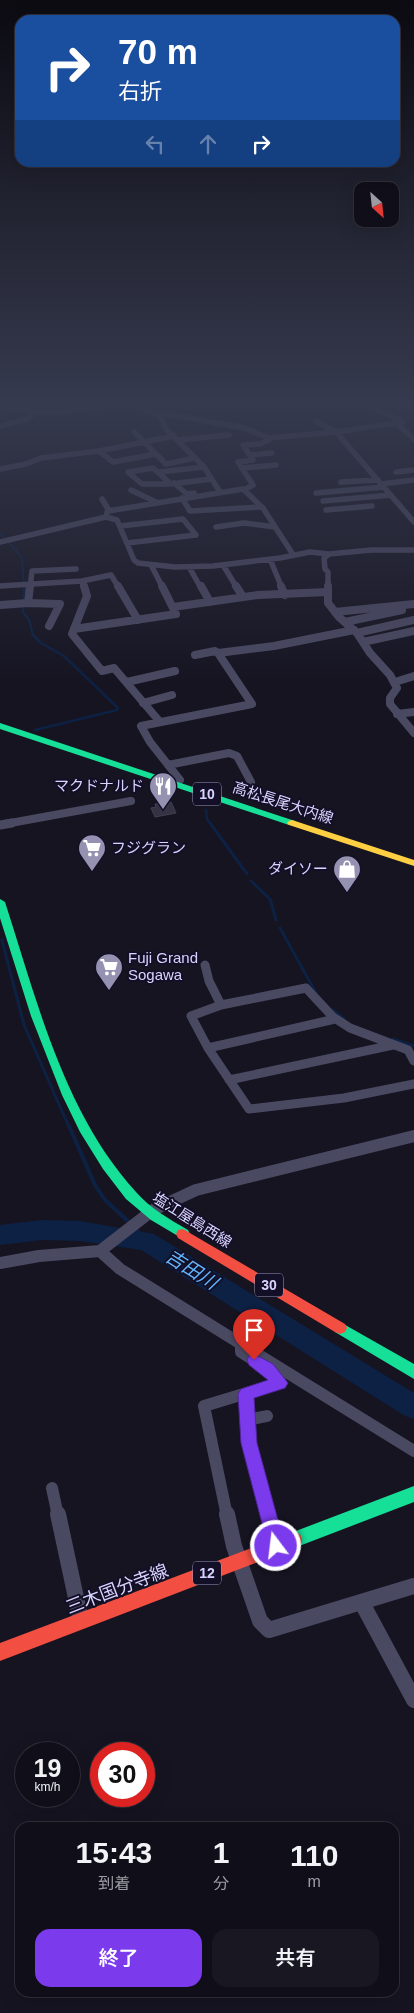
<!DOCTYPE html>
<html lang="ja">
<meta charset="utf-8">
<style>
:root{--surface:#100f19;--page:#191822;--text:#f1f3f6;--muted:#9c9ca2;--line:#302f38;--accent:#7c3aed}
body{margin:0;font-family:Arial,"Noto Sans JP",sans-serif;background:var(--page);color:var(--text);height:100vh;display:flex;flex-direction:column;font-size:19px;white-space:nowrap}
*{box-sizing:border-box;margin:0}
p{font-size:16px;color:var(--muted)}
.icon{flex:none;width:28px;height:28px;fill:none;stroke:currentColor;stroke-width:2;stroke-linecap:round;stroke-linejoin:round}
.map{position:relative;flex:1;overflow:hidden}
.side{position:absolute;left:15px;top:1822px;width:384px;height:175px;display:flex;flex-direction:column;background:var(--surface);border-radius:15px;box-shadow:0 5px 20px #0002,0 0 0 1px var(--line)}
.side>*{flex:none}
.banner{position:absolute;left:15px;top:15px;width:385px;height:152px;border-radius:15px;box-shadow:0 5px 20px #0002,0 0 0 1px var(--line);background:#1a4fa0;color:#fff;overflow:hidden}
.needle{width:32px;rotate:153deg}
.controls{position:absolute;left:354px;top:182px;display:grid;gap:10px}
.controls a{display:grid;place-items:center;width:45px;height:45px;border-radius:10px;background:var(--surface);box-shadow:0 5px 20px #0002,0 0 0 1px var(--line);font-size:25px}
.speed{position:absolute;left:15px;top:1742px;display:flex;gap:10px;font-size:25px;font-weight:700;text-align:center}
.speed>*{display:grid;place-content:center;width:65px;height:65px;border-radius:50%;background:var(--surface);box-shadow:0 5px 20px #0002,0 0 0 1px var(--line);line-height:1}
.speed small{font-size:12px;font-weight:400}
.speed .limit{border:8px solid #d22;background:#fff;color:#111}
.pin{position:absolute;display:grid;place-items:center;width:42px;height:42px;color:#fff;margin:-51px -21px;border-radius:50% 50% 50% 0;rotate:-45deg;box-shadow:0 0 5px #0007}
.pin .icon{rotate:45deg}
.me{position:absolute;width:55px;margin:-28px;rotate:345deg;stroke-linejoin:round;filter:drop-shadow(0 0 4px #0008)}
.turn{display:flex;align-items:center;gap:18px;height:105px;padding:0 20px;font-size:22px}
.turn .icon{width:65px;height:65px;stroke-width:2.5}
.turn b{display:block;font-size:35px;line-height:42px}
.lanes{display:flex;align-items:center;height:48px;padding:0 20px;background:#0003;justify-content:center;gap:25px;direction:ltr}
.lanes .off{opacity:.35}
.eta{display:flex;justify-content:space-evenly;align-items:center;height:85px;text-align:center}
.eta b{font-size:30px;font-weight:600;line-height:35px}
.cta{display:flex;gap:10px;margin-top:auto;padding:10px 20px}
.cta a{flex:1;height:58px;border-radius:15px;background:var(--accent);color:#fff;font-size:20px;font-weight:600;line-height:58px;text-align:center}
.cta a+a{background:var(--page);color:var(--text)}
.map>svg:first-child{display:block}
</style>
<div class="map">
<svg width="414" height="2013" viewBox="0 0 414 2013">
<rect width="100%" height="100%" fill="#161421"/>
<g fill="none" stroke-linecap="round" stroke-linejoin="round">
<path stroke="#0d2144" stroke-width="2" d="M0,533L22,557L24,588"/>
<path stroke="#0d2144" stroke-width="2.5" d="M24,586L23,612L29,620L33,635L41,643L64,656L118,708L117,710L35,730
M206,810L207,819L211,824"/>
<path stroke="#0d2144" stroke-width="3" d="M210,823L247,874
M251,881L270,899L276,920
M280,928L316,993
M2,940L24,1025L69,1127
M333,1010L344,1019
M393,1039L414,1046"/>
<path stroke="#0d2144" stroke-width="4" d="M69,1126L95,1185L105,1200L130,1223
M134,1227L146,1241"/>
<path fill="#0d2144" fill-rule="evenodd" d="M42,1220L80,1221L154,1234L414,1393V1419L405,1416L141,1250L80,1241L42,1240L0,1245V1225Z"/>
</g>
<path fill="#343243" stroke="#433f54" d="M171,802L176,813L155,817L151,808L156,807L155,804Z"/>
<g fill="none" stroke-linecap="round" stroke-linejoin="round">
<path stroke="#4a4962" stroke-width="5.5" d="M129,403L159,415L166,429L204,467L220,492
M364,403L403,422L336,432L414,522
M0,407L52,413L120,403
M156,412L245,428L268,438L336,432
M316,421L336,432
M397,424L414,439
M0,426L28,419L35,412
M134,432L166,464L195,458
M179,440L229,435
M99,451L113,462L156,454
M250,455L272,453
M153,468L171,484H142L128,472Z
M242,468L276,465
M0,469L26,464L41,458L99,451L174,436
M159,472L204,467
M396,472L414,470
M341,482L378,480
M174,483L187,494L194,493
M171,484L211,479
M381,484L414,480
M131,490L158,503
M244,490L253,485L238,462L253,460L243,445L260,444L269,440L268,438
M316,493L384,487
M182,498L190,511L260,507
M102,499L108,509L106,516
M323,501L391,495
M326,510L372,506
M108,511L243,489L263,508L292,553
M120,526L183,519L196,535L127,543
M216,527L244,523L275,527
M0,542L106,517L117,520L134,560L138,563L175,567L213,566L280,558L310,552L329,554
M270,559L282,588
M151,565L163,588
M223,565L237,588
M189,567L201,588
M82,581L84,588
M0,586L82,581L111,575L119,588
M30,588L32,571L76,569
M328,588V572L325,569L324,558L329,554L371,550H414"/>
<path stroke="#4a4962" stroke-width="8" d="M30,586L28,603L60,604L49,626
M84,586L87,596L72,634L102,671L114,668L160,722
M118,586L138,620
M201,586L210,602
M236,586L243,597
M281,586L285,595
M328,586V603L339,617L357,633L370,653L390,675L397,688L390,698V704L414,733
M0,605L28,603
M173,607L258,595L327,592
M335,612L414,604
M345,622L402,610
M74,629L176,614L162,586
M357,633L414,620
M363,642L414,631
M218,653L274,646L354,630
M127,682L175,671
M395,682L414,676
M143,703L172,695
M397,714L414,712
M168,765L229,753L237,756L251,782
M176,783L180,780L150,742L141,726L252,704L218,653L215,651L195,655
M5,824L131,801"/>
<path stroke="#4a4962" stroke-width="9" d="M0,825L12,823
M205,965L209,981L221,1005
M208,1048L335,1019
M414,1061L408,1050L350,1028L333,1017L306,988L221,1005L191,1016L208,1048L249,1109L344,1098L414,1084
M229,1080L393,1045"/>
<path stroke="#4a4962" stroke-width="12" d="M100,1251L120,1269L414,1451
M0,1263L39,1256L100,1251L153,1210L196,1190L414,1136
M246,1394L249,1443L268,1516
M248,1420L267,1416
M52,1488L58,1516
M227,1516L204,1406L280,1383L268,1369L241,1352V1344"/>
<path stroke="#4a4962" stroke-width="16" d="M58,1514L81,1621
M227,1514L234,1546L260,1621L269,1630L414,1586
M268,1514L276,1546
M362,1603L414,1700"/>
<path fill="#16e098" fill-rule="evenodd" d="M0,723L295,821L297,823L295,825H289L0,729Z
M0,899L5,902C37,1001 64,1113 136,1192C150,1208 169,1219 188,1230L190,1234L188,1238L183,1239L151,1220L126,1199L103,1169L80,1132L62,1095L31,1016L0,918Z
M340,1322L414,1364V1379L335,1332L333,1328L335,1324Z
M414,1486V1502L294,1548L288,1546L286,1540L288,1534Z"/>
<path fill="#ffcf43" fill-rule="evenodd" d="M292,820L414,860V866L289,825L287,823L289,821Z"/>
<path fill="#f24e42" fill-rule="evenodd" d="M183,1229L345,1324L347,1328L345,1332L340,1334L335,1332L178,1238L176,1234L178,1230Z
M294,1532L300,1534L302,1540L300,1546L0,1661V1643Z"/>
</g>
<linearGradient id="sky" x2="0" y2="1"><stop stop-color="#0c0b12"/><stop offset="0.59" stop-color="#363a4e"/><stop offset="1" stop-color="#363a4e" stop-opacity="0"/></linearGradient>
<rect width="414" height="684" fill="url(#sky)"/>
<path fill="#7c3aed" stroke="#51269a" d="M254,1354L273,1364L288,1383L285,1388L254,1398L257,1443L285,1546L282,1552L276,1554L271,1552L268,1546L241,1443L238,1394L241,1389L268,1380L249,1365L247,1360L249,1356Z"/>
<defs>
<g id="restaurant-pin" transform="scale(1.4375)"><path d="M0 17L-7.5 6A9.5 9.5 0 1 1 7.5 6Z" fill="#9591b1" stroke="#130f26"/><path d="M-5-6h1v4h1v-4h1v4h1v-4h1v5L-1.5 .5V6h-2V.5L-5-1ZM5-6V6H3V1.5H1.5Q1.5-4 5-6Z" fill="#fff"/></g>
<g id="supermarket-pin" transform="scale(1.4375)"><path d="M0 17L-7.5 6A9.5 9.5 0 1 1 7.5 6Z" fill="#9591b1" stroke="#130f26"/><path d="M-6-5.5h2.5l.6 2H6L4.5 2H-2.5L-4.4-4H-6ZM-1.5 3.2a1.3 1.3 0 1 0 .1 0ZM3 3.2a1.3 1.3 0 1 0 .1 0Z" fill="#fff"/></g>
<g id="shop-pin" transform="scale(1.4375)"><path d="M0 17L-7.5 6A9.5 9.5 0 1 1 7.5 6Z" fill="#9591b1" stroke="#130f26"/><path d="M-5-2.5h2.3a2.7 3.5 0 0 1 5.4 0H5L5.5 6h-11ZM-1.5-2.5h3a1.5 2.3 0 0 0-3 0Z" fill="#fff"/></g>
</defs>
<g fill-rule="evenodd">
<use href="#restaurant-pin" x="163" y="786"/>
<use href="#supermarket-pin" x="92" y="848"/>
<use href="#shop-pin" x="347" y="869"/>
<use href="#supermarket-pin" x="109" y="967"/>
</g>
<g text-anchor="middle" stroke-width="4" stroke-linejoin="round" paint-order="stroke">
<g fill="#130f26" stroke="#9e99be" stroke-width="1">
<rect x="193" y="782.5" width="28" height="23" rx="4"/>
<rect x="255" y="1273.5" width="28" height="23" rx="4"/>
<rect x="193" y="1561.5" width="28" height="23" rx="4"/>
</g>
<g font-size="14" font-weight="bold" fill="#d9d4ff">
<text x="207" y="799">10</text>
<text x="269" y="1290">30</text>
<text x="207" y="1578">12</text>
</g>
<g font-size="15" fill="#d9d4ff" stroke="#130f26" text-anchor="end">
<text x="144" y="791">マクドナルド</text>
<text x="111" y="853" text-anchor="start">フジグラン</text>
<text x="328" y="874">ダイソー</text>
<text x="128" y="963" text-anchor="start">Fuji Grand<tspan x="128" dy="17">Sogawa</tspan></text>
</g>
<g font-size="15" fill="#d9d4ff" stroke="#130f26">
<text transform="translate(283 803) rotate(18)" y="5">高松長尾大内線</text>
<text transform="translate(192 1220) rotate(32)" y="5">塩江屋島西線</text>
</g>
<g font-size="18" fill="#d9d4ff" stroke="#130f26">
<text transform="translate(117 1589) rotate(-21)" y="6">三木国分寺線</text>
</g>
<g font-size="19" font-style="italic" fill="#62b6ff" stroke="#130f26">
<text transform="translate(192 1269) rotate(32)" y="7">吉田川</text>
</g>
</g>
</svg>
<div class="controls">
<a><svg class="needle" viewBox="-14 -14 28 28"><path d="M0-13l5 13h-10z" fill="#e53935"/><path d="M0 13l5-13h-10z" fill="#9c9ca2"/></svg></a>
</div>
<div class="speed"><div>19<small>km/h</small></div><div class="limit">30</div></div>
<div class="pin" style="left:254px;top:1360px;background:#d93025"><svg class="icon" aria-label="arrive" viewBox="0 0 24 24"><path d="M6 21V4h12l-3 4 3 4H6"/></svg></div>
<svg class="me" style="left:276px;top:1546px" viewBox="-20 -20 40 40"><circle r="17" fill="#7c3aed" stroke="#fff" stroke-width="3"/><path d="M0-11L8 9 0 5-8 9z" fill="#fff"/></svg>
<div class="banner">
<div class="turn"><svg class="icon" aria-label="right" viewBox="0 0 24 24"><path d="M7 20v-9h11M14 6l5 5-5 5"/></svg><div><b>70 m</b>右折</div></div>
<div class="lanes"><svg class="icon off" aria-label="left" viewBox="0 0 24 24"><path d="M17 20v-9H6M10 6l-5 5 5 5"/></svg><svg class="icon off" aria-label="ahead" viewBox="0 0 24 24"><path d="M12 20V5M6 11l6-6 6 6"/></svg><svg class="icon" aria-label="right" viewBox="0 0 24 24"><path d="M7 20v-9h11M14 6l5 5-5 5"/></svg></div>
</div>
<section class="side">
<div class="eta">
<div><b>15:43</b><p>到着</p></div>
<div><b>1</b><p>分</p></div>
<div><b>110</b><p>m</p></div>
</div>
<div class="cta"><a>終了</a><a>共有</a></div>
</section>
</div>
